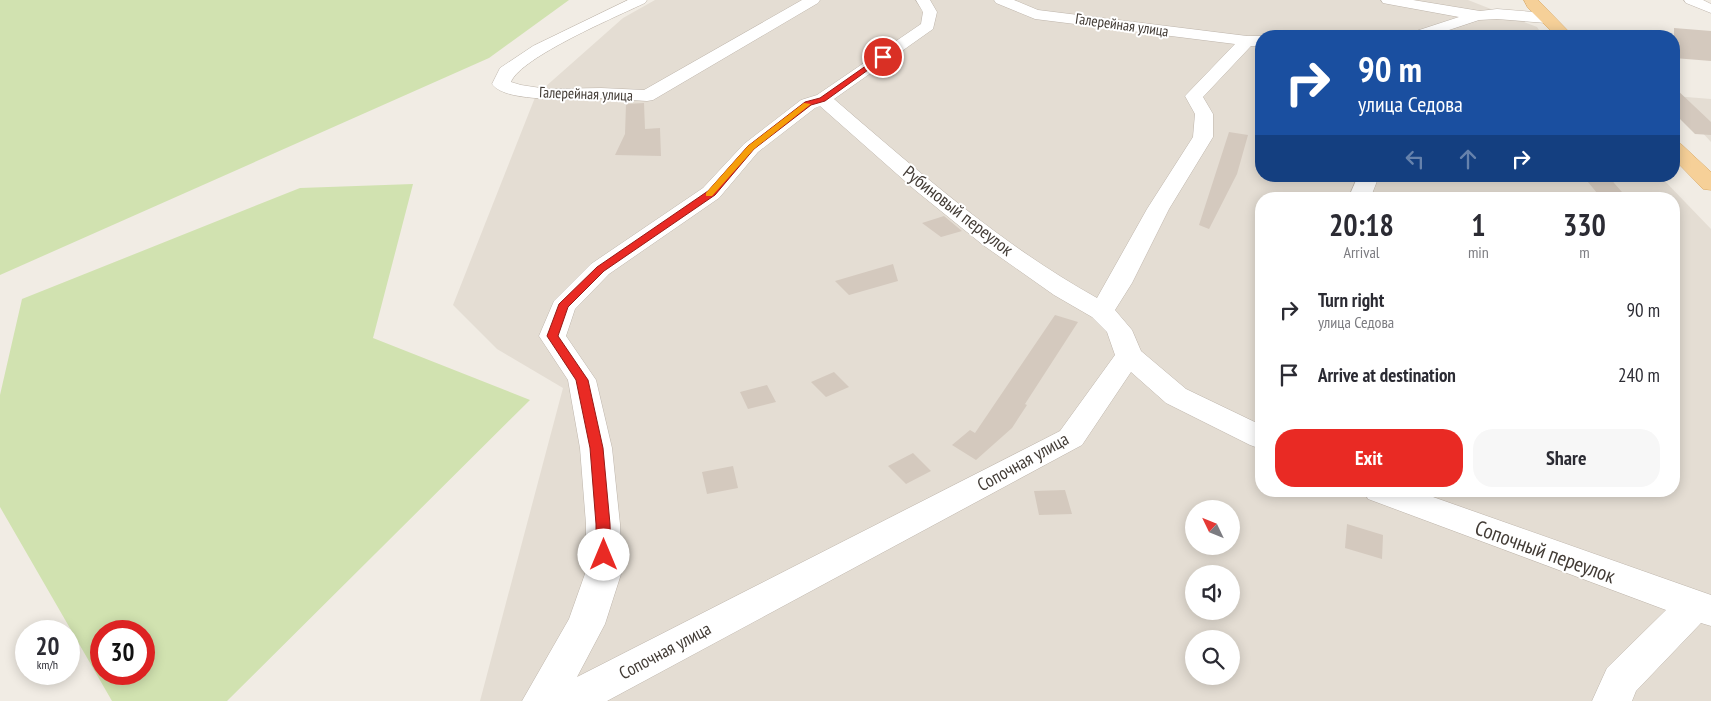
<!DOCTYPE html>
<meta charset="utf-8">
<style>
:root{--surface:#fff;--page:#f7f7f7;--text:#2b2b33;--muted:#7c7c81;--accent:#e92a24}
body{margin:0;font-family:"PT Sans Narrow",sans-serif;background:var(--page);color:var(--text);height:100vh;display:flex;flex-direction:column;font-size:19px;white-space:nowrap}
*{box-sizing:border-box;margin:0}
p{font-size:16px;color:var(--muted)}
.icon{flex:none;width:28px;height:28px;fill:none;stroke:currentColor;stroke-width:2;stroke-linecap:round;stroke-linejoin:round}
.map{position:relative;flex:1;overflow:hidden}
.sheet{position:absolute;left:1255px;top:192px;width:425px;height:305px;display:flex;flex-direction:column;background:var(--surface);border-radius:20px;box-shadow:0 2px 12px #0003}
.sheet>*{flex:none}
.hud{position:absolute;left:1255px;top:30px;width:425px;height:152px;border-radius:20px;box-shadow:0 2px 12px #0003;background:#1a4fa0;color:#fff;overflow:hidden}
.needle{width:32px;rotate:313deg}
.controls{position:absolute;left:1185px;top:500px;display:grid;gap:10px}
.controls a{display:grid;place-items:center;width:55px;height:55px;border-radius:50%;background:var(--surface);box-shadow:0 2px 12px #0003;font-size:25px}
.speed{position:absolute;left:15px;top:620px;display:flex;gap:10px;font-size:25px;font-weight:700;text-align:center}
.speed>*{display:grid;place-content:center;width:65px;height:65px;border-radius:50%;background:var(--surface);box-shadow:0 2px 12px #0003;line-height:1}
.speed small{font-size:12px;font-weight:400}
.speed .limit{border:8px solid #d22;background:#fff;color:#111}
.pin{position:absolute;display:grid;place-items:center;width:42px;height:42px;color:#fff;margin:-21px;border:2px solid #fff;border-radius:50%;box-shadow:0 1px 5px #0007}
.me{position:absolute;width:55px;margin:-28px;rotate:0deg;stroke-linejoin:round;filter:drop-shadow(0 0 4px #0008)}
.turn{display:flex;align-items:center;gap:18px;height:105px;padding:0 20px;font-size:22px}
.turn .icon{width:65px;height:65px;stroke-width:2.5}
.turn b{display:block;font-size:35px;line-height:42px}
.lanes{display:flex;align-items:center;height:48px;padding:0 20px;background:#0003;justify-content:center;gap:25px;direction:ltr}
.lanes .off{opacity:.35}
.eta{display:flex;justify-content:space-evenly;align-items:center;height:85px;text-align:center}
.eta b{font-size:30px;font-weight:600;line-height:35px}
.primary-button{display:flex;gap:10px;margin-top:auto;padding:10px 20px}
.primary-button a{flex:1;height:58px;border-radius:20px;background:var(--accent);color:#fff;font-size:20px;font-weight:600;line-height:58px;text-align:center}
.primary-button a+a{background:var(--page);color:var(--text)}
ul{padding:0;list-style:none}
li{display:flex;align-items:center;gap:15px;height:65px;padding:0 20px}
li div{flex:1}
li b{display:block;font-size:19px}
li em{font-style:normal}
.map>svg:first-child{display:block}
</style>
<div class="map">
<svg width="1711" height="701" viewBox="0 0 1711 701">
<rect width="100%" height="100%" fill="#f1ece4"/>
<path fill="#e4ddd3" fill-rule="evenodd" d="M655,0H1468L1537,27L1543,36H1261V176H1660L1711,229V701H480L563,388L497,349L453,305L536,95L623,18ZM1261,199H1674V491H1261ZM1194,509H1231V546H1194ZM1194,574H1231V611H1194ZM1194,639H1231V676H1194Z
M1674,96L1711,99V142L1674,102Z"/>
<path fill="#d1e2b0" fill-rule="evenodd" d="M0,0H569L489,58L0,275Z
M413,184L373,338L530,400L227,701H112L0,507V395L22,299L300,188ZM101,631H144V674H101Z"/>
<path fill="#d4c9be" d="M1674,28L1711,31V61L1674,58Z
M1674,87L1711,122V135L1695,134L1674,113Z
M644,103L645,129L660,128L661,156L615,155L625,134L626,104Z
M1229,132L1248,135L1237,174L1209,229L1199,225Z
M1583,176H1608L1628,199H1602Z
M944,216L962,231L941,237L922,223Z
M893,264L898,281L849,295L835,281Z
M1055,315L1078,322L1025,404L1027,405L1012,428L976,460L952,445L970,430L975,433Z
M834,372L849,387L826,397L811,382Z
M767,385L776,402L748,409L740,392Z
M913,453L931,471L906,484L888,466Z
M733,466L738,488L707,494L702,472Z
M1065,490L1072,514L1039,515L1034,491Z
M1347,524L1383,535L1382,559L1345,548Z"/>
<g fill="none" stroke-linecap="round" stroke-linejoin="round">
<g stroke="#beb5ab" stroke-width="1">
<path id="minor" d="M628,0H647L645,3C618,16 521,57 511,82L521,85L547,89L601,88L644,90L802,0H820L818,3L653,100L647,101C632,100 616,99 601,98C578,98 506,104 492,84L500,68L533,46Z
M916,0H930L937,12L933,29L834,99C918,171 1000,244 1097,298L1147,209L1193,137L1195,114L1185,96L1235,44L1035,19L996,3L994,0H1014L1038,10L1247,36H1261V46H1251L1203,97L1213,114V137L1169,209L1132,283L1115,310L1132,330L1141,351L1186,389L1261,425V449L1250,445L1166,403L1131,372L1082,445L607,701H522L569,619L586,571V524L580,448L568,380L539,336L554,301L591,264L703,188L744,144L801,100L817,95L921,24L923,12ZM820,106L915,190L983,245L1054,295L1092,317L1107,332L1115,355L1060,431L577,677L605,624L622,571L620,524L612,448L596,380L566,336L575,309L609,274L719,198L758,152L815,108Z
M1381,0H1413L1480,11L1497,9L1546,13L1551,15L1554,18L1551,21L1546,23L1497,19L1479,20L1431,36H1408L1410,33L1459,17L1388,4L1383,3Z
M1684,0H1703L1711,4V13L1686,3Z
M1358,176H1379L1370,199H1348Z
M1364,491H1416L1711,595V626L1701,623L1636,691L1632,701H1592L1607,668L1666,610L1368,499Z"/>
</g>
<g stroke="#d9ab6a" stroke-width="1">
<path id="primary" d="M1524,0H1538L1573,36H1556L1528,8Z
M1674,142L1681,144L1711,172V190L1703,189L1674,159Z"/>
</g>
<use href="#minor" fill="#fff" fill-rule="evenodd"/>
<use href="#primary" fill="#f6d098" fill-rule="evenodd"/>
</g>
<path fill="#e92a24" stroke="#971b17" d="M880,56L886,57L825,101L811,105L754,149L715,195L604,271L568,307L558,336L588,380L603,448L610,524L611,555L609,559L604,561L598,559L596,555V524L590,448L576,380L547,336L559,304L597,267L708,191L748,146L805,102L820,98Z"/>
<path fill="#f59e0b" d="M804,103L811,104L754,149L712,196H706V193L748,146Z"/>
<g text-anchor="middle" stroke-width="4" stroke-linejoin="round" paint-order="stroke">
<g font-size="15" fill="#423b35" stroke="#fff">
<text transform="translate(1122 25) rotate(8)" y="5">Галерейная улица</text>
<text transform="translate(586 94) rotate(2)" y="5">Галерейная улица</text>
</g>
<g font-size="18" fill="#423b35" stroke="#fff">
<text transform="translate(958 211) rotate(38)" y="6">Рубиновый переулок</text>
<text transform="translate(1023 462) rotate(-29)" y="6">Сопочная улица</text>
<text transform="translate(665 651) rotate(-28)" y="6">Сопочная улица</text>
</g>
<g font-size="21" fill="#423b35" stroke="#fff">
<text transform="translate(1545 552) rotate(20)" y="7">Сопочный переулок</text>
</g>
</g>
</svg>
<div class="controls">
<a><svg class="needle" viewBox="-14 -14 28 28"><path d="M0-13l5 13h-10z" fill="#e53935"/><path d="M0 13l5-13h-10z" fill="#7c7c81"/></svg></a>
<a><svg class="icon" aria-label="sound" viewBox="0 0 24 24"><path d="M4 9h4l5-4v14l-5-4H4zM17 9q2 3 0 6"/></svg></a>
<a><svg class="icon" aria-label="search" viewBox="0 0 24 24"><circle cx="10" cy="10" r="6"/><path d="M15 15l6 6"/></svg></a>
</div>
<div class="speed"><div>20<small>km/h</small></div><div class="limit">30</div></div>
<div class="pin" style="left:883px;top:57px;background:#d93025"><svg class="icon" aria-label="arrive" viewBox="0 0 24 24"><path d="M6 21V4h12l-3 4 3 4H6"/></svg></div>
<svg class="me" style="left:604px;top:555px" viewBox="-20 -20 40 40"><circle r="19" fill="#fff"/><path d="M0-13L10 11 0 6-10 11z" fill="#e92a24"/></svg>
<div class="hud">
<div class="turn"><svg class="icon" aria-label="right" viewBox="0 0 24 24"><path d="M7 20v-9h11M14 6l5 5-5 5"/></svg><div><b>90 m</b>улица Седова</div></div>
<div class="lanes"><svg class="icon off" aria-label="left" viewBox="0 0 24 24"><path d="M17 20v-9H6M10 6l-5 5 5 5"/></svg><svg class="icon off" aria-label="ahead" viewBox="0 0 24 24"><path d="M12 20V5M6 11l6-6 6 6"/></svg><svg class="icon" aria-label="right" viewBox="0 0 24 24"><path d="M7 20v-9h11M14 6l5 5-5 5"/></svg></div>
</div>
<section class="sheet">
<div class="eta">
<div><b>20:18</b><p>Arrival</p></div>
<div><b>1</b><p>min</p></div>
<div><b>330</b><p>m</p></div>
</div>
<ul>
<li><svg class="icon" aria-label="right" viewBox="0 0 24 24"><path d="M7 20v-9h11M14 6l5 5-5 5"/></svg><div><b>Turn right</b><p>улица Седова</p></div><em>90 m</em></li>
<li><svg class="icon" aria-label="arrive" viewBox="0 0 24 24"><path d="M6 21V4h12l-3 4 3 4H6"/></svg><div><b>Arrive at destination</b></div><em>240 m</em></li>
</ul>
<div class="primary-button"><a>Exit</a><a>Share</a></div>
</section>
</div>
